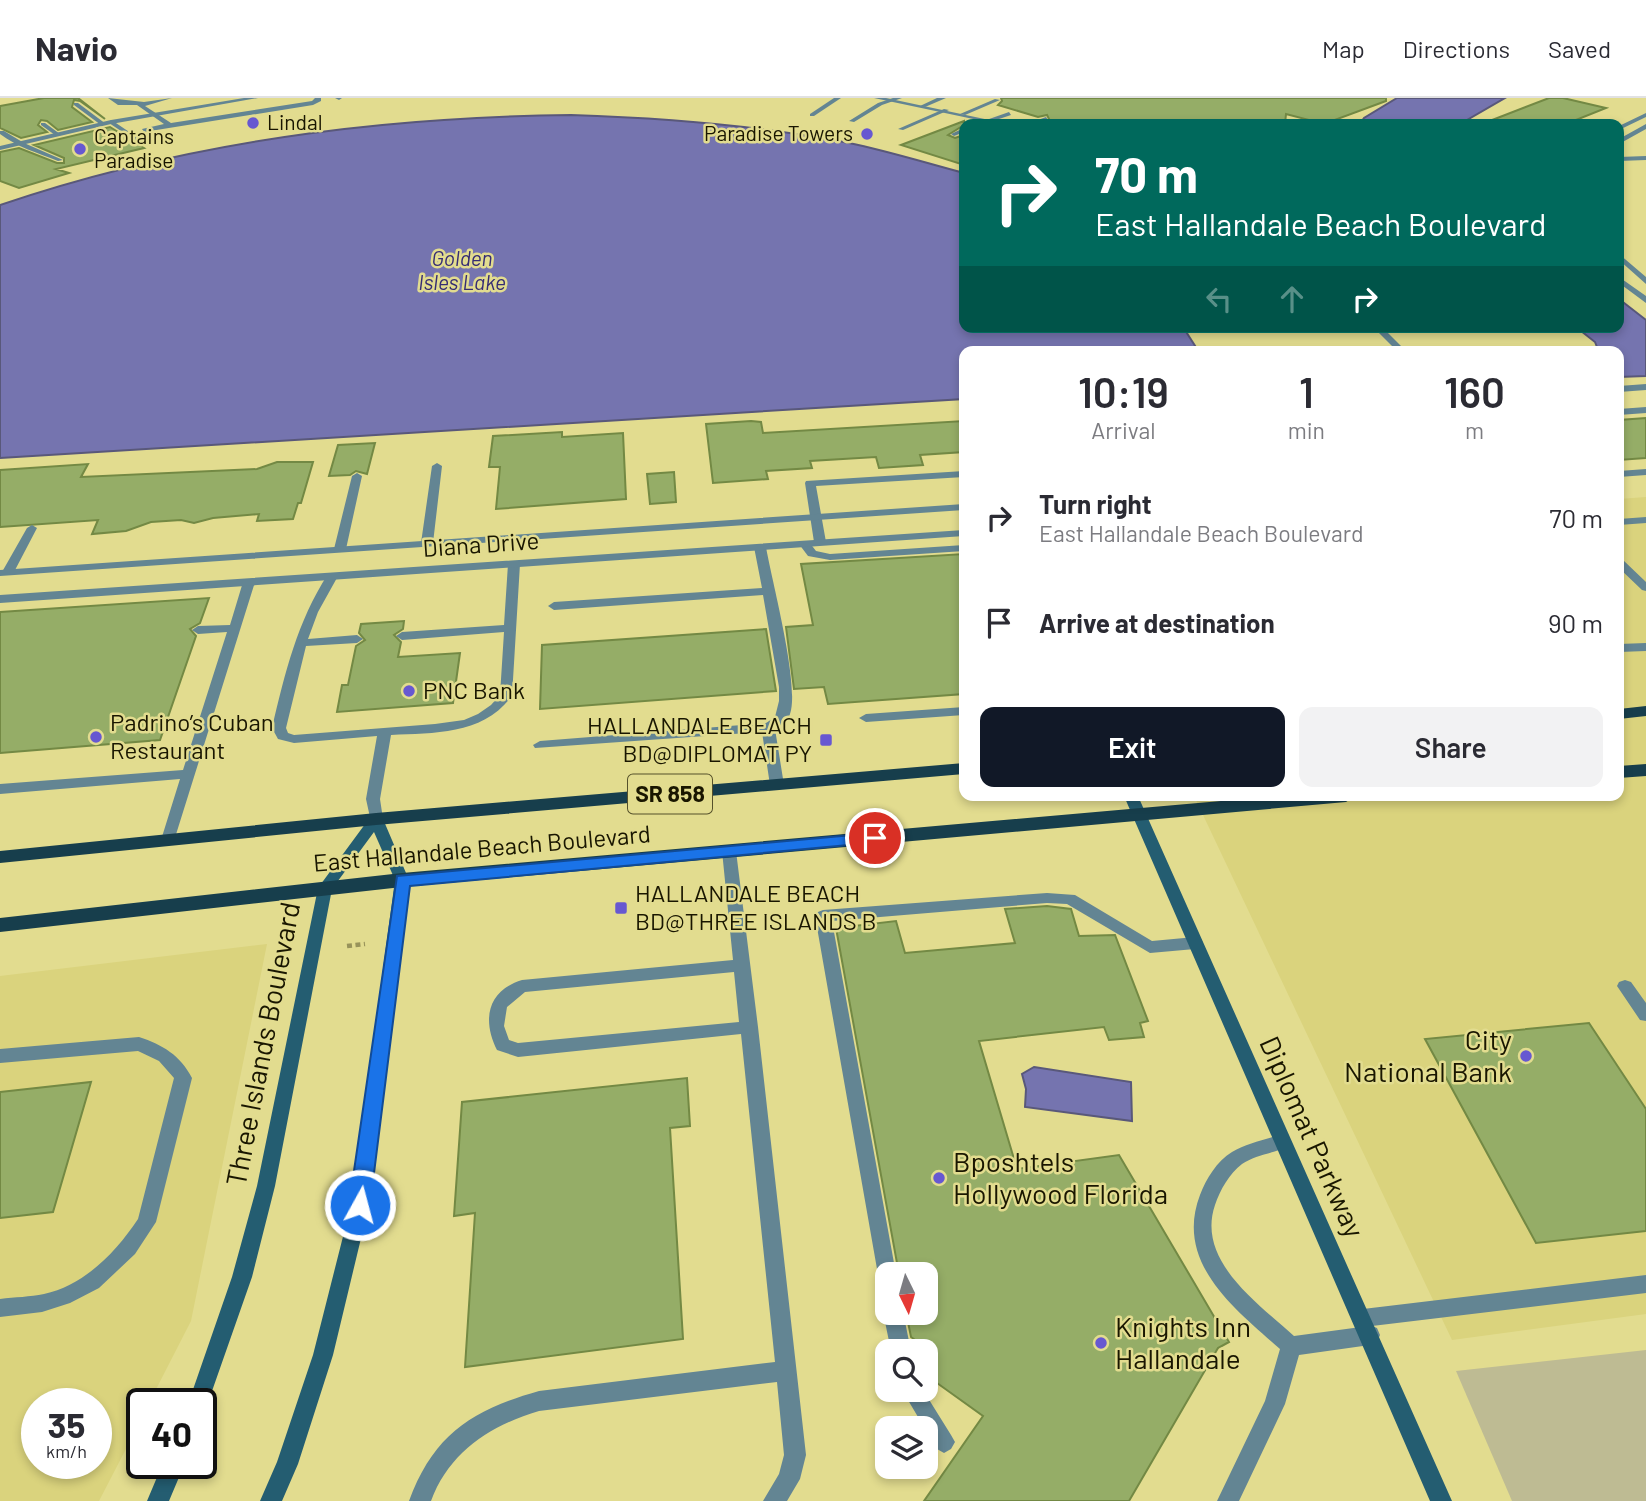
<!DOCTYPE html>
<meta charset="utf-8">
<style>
:root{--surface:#fff;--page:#f2f2f3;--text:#2b2b33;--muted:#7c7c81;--line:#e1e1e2;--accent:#111827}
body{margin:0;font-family:Barlow,sans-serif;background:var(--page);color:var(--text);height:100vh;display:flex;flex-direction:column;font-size:26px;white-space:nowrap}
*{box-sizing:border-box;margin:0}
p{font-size:23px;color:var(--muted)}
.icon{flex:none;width:38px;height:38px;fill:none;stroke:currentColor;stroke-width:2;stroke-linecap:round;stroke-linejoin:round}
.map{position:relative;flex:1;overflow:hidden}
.drawer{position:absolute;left:959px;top:248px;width:665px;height:455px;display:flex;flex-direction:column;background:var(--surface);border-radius:14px;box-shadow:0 4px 10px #0003}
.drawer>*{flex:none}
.hud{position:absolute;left:959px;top:21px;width:665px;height:214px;border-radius:14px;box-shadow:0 4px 10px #0003;background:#00695c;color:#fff;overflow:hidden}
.needle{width:46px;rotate:175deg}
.tools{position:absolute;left:875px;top:1164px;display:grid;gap:14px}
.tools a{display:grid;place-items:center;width:63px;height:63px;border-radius:14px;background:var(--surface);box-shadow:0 4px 10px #0003;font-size:35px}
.speed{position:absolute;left:21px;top:1290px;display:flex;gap:14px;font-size:35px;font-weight:700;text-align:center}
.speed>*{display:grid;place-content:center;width:91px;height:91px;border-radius:50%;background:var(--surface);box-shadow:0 4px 10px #0003;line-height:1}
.speed small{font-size:18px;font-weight:400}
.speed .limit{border:4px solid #111;border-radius:10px;background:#fff;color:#111}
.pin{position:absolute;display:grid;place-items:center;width:60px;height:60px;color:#fff;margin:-30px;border:4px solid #fff;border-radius:50%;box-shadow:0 2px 7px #0007}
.me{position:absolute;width:77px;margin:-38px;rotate:7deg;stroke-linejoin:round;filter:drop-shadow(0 0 5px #0008)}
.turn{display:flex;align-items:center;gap:24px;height:147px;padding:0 21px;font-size:32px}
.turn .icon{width:91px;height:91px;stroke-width:2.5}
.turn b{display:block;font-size:49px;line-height:60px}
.lanes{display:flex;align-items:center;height:66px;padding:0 21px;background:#0003;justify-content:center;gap:35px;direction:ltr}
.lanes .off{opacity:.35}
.eta{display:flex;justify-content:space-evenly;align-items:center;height:119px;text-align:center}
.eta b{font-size:42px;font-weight:600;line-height:49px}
.cta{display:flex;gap:14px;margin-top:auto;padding:14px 21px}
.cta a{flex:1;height:80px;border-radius:14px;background:var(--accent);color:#fff;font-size:28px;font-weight:600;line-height:80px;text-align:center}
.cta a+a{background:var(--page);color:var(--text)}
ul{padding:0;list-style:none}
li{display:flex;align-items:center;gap:21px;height:105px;padding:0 21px}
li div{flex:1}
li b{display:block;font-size:26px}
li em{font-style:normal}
header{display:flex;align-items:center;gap:42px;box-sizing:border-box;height:98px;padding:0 35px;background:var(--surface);border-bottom:2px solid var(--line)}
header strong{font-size:33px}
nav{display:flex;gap:38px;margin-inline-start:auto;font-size:24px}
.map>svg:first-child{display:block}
</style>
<header>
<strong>Navio</strong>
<nav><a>Map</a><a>Directions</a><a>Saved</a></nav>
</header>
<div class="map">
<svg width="1646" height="1403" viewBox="0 0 1646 1403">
<rect width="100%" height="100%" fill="#e2dc8f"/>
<path fill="#dad37d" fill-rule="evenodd" d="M1646,399V1216L1452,1242L1194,698H1619V401Z
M267,846L191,1223L149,1305L142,1306V1320L99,1403H0V878ZM37,1306H96V1365H37Z"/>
<path fill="#bebb93" d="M1646,1252V1403H1512L1456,1273Z"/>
<path fill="#7574af" stroke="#59587a" stroke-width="2" d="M1397,0H1505L1460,26H1360L1364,20Z
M571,17C665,20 757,27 849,45C888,53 926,65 964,75V229H1183L1199,254H964V301L0,360V107C185,44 376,19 571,17Z
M1619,201L1646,222V278L1619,279V254H1599L1595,244L1576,229H1619Z
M1034,969L1131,984L1132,1023L1025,1009L1026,991L1022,976Z"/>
<path fill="#95ad67" stroke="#738944" stroke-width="2" d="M44,0H78L105,21L80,3L74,2L72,9L92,24L58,32L47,23L41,22L38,27L47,34L21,40L0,30V8Z
M1001,0H1386V3L1324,26L1286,16L1285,26H1063L1050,23L1047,17L1038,19L998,7L1002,3Z
M1549,0H1563L1606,10L1566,26H1487V24Z
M964,23V27L948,37L955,40L964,37V67L901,47Z
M110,29L144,50L56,71L69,75L19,90L0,83V54L19,50L57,65H64V60L34,47Z
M1646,320V360L1619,362V322Z
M751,323L761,324L763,335L964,323V354L920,357L923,367L879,370L876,359L810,363L812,370L766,373L768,381L713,385L706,326Z
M562,334V339L623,335L626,401L496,411L500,369H489L493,338Z
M375,345L367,376L356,373L350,377L329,378L338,347Z
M277,364H313L301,405H298L293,421L257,423L259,416L213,420L194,425L181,422L151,424L126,433L92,436L98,422L0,429V372L88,366L81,379L257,371Z
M674,374L676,404L650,406L647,376Z
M964,456V596L828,606L824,589L794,591L786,529L813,527L801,466Z
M209,500L200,525L190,531L196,538L160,642L0,655V514Z
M404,523L403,531L394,537L401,544L398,559L460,555L453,605L337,614L342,587H348L356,548L365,542L359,535L361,526Z
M766,531L776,593L540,611L542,547Z
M1047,808L1071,811L1079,838L1115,837L1148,923L1140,925L1144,939L1109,942L1104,929L979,943L1017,1071L1119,1057L1229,1244L1218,1250L1129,1403H924L983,1318L930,1280L926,1250L911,1239L906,1214H926V1176H899L836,830L896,823L905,855L1015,845L1005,811Z
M1589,925L1646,1011V1133L1536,1145L1425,941Z
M687,980L690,1028L670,1030L683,1241L465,1269L475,1115L454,1118L462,1004Z
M91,984L53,1114L0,1120V994Z"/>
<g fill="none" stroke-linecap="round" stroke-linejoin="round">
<path stroke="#98935a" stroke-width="4.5" stroke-dasharray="5 3.5" stroke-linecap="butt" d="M347,848L365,846"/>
<path fill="#638593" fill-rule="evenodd" d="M108,0L144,4L172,0L145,8L171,25L312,3L315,0H321V3L313,7L144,34L142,31L164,26L137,7H118Z
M335,0H342L339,2Z
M834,0H841L814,18H810V16Z
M893,0H902L882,7L854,24L849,23L878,5Z
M937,0H946L925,9L920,8Z
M995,1L1000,2L965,17L960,16Z
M74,5H78L106,26L101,27L74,7Z
M944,11L949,12L903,32L898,31Z
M1009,14L1011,17L984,26H975Z
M1046,19L1048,22L1036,26H1027Z
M111,22L113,23L144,44L139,45L109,25Z
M41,25H45L60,36L55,37L41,27Z
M964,30V34L954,38L951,36Z
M0,33H4L24,45L63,62L58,63C38,55 17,49 0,36Z
M1646,286V292L1619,294V288Z
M1646,309V315L1619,317V311Z
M437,365L442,368L433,445L427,448L421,445L432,368Z
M1646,371V377L1619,379V373Z
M964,373V379L816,388L826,444L820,447L814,444L805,385L806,383Z
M357,375L362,378L346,451L340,454L334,451L352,378Z
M1646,419V425L1619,427V421Z
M32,427L37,430L14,474L8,477L4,476L2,474L27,430Z
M805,443L809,444L816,453L830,456L964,447V453L830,462L808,458L799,446Z
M760,446L766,449C772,484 800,587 790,616C788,624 782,628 775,631L784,687L782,690L777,692L770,687L762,634L535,650L533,647L540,643L766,625L775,619L779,603V589L763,497L554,512L548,508L554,504L762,490L754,449Z
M514,463L520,466L512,598C483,637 435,635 391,637L380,701L383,721L376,726L371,724L366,701L377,638L294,645L278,641L272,630C285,575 297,524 328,476H336L338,478L318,514L308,541L357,537L363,541L357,545L306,548L286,630L288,635L294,637L435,626L464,622L478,616L491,607L500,597L504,534L402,542L396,538L402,534L504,527L508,466Z
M249,481L255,484L173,746H163L161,742L180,681L0,696V686L183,672L227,534L198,536L192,532L198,528L230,527L243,484Z
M1646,545V553L1619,554V546Z
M964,609V617L866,624L859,620L866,616Z
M729,748L736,753L758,929L806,1357L800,1381L787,1403H763L779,1376L784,1357L777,1284L539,1313C491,1327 449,1354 431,1403H409C434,1336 472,1312 539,1293L775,1264L741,936L518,959L497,952C482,922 487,893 522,882L733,862L722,753ZM734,874L739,924L518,945L509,942L504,928L507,909L525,894Z
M1047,795L1075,797L1152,843L1195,839L1201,841L1203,845L1201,849L1195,851L1150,855L1067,806L1047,805L832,823L896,1176H887V1191L880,1188L815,818L818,814L823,812Z
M1625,882L1631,884L1646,905V923L1640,922L1617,888L1619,884Z
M139,939C163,947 180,957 192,980L156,1124L135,1156L99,1190L70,1205L42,1214L0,1219V1201C15,1199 30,1199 44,1196C85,1187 116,1154 138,1121L174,980L159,963L138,953L0,965V951Z
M1282,1036L1288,1039L1291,1044L1288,1049C1273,1055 1255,1057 1242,1066C1229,1076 1220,1092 1215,1107C1196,1163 1258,1205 1294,1238L1361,1229L1356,1227L1353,1220L1356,1213L1363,1211L1646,1177V1195L1372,1228L1377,1230L1380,1237L1377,1244L1370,1247L1299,1257L1285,1306L1239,1403H1217L1265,1303L1280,1251C1235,1211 1174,1165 1200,1097C1206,1081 1217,1063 1232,1054C1247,1045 1265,1042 1282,1036Z
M887,1207V1214H903L911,1253H891L883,1214Z
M902,1292H923L951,1337L955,1344L951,1351L944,1355L937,1351Z"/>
<path fill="#638593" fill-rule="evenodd" d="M244,0H258L111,26L0,52V48L111,22Z
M874,0H886L1008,26H997Z
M1646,15V19L1619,32V28Z
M1646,26V31L1619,46V41Z
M1646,58V62L1619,63V59Z
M1619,156L1646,179V186L1619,162Z
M1619,179L1646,198V205L1619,185Z
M1373,229H1382L1407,254H1398Z
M964,406V412L0,478V472Z
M964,432V438L0,505V497Z
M1619,461L1623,462L1646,484V493L1642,492L1619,470Z"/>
<path fill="#245d71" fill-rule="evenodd" d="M1124,698H1138L1452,1403H1430Z
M376,716L383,721L409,782L369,1107L333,1257L298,1366L282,1403H260L277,1364L313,1257L351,1107L395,782L374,734L332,791L275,1088L252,1179L205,1313L201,1315V1306H188L232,1179L257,1088L318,790L371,718Z
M163,1365H185L169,1403H147Z"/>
<path fill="#173e4c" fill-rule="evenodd" d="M1646,608V618L1619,621V611Z
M964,665V676L376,727L0,765V753L376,715Z
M1646,666V678L1619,680V668Z
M1277,698H1355L1346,704L402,789L0,834V820L402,775Z"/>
</g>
<path fill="#1a73e8" stroke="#114b97" stroke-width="2" d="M875,735L881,736L883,740L881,744L410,788L370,1107L367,1114L360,1117L353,1114L349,1107L397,778Z"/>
<g fill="#6758d1" stroke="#e2dc8f" stroke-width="2.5">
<circle cx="253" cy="25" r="7"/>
<circle cx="867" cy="36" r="7"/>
<circle cx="80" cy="51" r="7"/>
<circle cx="409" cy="593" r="7"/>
<circle cx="96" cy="639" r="7"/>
<rect x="819" y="635" width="14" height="14" rx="3.5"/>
<rect x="614" y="803" width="14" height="14" rx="3.5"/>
<circle cx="1526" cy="958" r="7"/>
<circle cx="939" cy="1080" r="7"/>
<circle cx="1101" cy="1245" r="7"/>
</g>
<g text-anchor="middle" stroke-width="5" stroke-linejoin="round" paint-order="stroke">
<g font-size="21" fill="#191600" stroke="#e2dc8f" text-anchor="start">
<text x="267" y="32">Lindal</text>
<text x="853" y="43" text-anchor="end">Paradise Towers</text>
<text x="94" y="46">Captains<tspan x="94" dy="24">Paradise</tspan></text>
</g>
<g font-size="21" font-style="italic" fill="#352c74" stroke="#e2dc8f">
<text x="462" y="168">Golden<tspan x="462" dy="24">Isles Lake</tspan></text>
</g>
<rect fill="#e2dc8f" stroke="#55512b" stroke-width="2" x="628" y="676.5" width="84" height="39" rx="5"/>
<g font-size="23" font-weight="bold" fill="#191600">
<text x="670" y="704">SR 858</text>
</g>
<g font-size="24" fill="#191600" stroke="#e2dc8f">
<text transform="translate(481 447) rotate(-4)" y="8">Diana Drive</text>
<text transform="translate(482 751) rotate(-5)" y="8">East Hallandale Beach Boulevard</text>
</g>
<g font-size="24" fill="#191600" stroke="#e2dc8f" text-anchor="start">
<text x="423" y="601">PNC Bank</text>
<text x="110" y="633">Padrino’s Cuban<tspan x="110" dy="28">Restaurant</tspan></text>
<text x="812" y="636" text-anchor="end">HALLANDALE BEACH<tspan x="812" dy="28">BD@DIPLOMAT PY</tspan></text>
<text x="635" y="804">HALLANDALE BEACH<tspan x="635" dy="28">BD@THREE ISLANDS B</tspan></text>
</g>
<g font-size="28" fill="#191600" stroke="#e2dc8f" text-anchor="start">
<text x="1512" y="952" text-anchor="end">City<tspan x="1512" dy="32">National Bank</tspan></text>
<text x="953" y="1074">Bposhtels<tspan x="953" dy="32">Hollywood Florida</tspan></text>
<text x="1115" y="1239">Knights Inn<tspan x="1115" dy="32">Hallandale</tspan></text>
</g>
<g font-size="28" fill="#191600" stroke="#e2dc8f">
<text transform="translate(263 946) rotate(-79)" y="10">Three Islands Boulevard</text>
<text transform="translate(1312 1039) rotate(66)" y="10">Diplomat Parkway</text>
</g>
</g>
</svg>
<div class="tools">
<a><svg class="needle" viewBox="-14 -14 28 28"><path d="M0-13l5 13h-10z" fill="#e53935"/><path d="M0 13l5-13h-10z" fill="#7c7c81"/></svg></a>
<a><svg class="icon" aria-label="search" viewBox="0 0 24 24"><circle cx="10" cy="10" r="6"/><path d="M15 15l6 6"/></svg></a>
<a><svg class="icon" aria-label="layers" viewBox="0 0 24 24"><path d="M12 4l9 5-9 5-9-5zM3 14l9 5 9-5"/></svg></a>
</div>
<div class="speed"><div>35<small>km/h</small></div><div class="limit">40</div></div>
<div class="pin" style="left:875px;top:740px;background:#d93025"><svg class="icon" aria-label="arrive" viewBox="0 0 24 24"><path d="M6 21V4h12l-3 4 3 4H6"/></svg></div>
<svg class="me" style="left:360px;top:1107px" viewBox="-20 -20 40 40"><circle r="17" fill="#1a73e8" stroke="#fff" stroke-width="3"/><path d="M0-11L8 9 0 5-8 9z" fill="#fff"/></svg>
<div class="hud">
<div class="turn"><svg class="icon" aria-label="right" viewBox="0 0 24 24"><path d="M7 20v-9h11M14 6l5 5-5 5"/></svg><div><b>70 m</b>East Hallandale Beach Boulevard</div></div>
<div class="lanes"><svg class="icon off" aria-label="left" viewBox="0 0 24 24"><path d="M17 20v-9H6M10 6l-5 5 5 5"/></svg><svg class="icon off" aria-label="ahead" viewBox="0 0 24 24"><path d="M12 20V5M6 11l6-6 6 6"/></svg><svg class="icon" aria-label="right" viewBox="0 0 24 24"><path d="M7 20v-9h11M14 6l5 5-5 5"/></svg></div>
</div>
<section class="drawer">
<div class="eta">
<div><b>10:19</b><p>Arrival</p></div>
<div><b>1</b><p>min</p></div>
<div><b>160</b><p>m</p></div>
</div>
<ul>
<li><svg class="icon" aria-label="right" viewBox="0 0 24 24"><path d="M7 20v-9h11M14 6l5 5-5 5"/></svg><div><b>Turn right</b><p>East Hallandale Beach Boulevard</p></div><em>70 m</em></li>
<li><svg class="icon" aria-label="arrive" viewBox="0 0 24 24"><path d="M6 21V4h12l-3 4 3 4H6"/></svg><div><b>Arrive at destination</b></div><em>90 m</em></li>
</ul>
<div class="cta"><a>Exit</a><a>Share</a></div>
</section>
</div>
